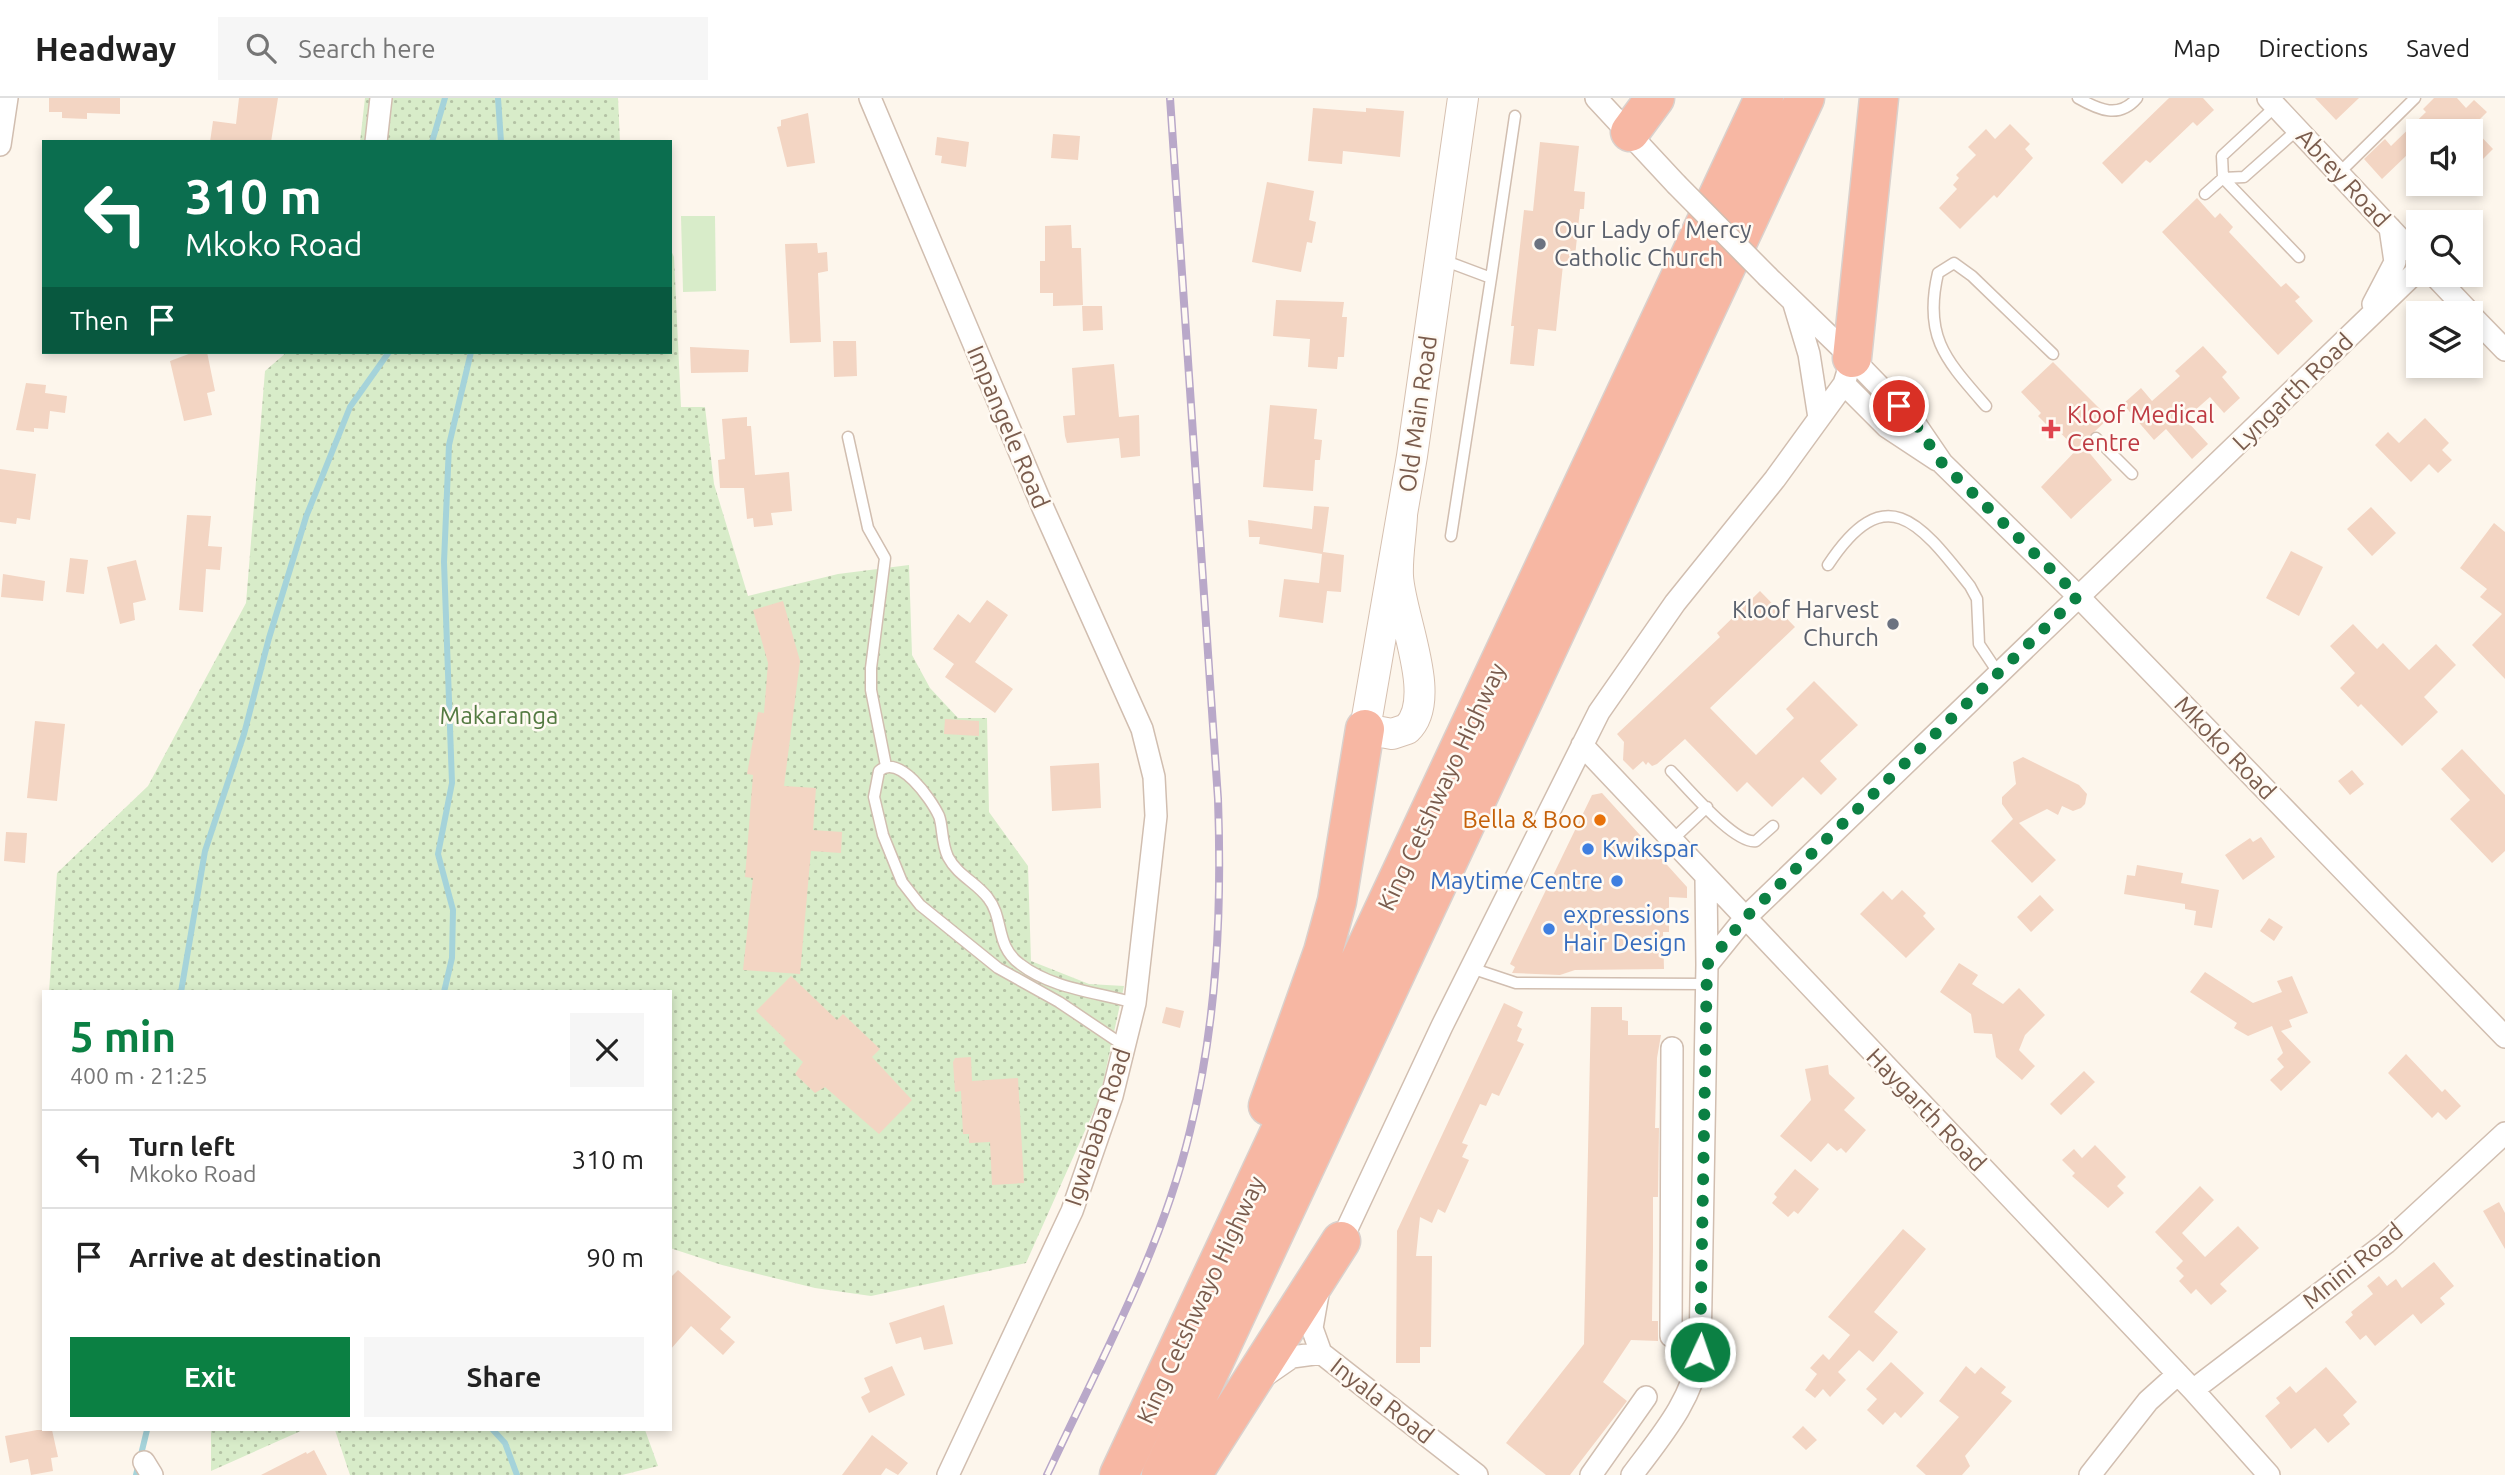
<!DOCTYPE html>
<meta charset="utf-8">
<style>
:root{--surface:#fff;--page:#f6f6f6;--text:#222;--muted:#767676;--line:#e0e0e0;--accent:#0b8043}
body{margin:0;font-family:Ubuntu,sans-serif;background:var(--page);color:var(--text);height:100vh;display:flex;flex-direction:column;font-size:26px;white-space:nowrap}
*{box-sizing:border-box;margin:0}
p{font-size:23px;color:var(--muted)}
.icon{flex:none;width:38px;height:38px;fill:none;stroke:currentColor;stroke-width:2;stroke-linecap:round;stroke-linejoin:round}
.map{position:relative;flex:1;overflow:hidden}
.side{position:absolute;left:42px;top:892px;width:630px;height:441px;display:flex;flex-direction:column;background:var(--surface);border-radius:0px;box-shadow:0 4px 10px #0003}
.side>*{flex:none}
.guide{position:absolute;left:42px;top:42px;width:630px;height:214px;border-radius:0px;box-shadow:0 4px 10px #0003;background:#0b6e4f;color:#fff;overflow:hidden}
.controls{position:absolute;left:2406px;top:21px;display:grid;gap:14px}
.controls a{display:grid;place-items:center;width:77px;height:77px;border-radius:0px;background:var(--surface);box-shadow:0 4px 10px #0003;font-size:35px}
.pin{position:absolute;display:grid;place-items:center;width:60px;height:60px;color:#fff;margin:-30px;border:4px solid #fff;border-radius:50%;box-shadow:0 2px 7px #0007}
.me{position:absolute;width:77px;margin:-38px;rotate:3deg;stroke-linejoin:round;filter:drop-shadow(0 0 5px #0008)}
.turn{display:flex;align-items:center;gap:24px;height:147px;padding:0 28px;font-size:32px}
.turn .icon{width:91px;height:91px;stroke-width:2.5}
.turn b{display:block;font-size:49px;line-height:60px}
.then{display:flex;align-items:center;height:66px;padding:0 28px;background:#0003;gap:14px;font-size:26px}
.round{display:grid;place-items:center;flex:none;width:74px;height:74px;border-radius:0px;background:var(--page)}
.headline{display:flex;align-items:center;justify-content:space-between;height:119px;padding:0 28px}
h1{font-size:42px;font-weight:700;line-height:52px;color:var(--accent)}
.primary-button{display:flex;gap:14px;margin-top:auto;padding:14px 28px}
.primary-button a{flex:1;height:80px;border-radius:0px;background:var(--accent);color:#fff;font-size:28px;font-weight:700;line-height:80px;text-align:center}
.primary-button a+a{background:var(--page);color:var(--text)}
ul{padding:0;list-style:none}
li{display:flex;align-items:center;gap:21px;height:98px;padding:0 28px;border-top:2px solid var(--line)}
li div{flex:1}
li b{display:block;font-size:26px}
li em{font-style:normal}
header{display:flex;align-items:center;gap:42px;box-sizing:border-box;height:98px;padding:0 35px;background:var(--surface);border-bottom:2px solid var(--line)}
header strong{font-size:33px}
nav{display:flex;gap:38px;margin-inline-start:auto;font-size:24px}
.search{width:490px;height:63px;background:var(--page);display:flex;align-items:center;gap:18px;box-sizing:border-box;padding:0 24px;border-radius:0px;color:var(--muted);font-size:26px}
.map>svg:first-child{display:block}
</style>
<header>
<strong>Headway</strong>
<div class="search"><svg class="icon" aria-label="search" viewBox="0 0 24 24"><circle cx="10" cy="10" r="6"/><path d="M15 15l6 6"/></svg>Search here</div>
<nav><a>Map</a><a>Directions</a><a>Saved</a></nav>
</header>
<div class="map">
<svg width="2505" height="1377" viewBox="0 0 2505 1377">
<defs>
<pattern id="park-dots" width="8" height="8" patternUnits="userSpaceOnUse" patternTransform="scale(1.75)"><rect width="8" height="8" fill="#d8ecc9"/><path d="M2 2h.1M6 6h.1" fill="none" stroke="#b4c2a5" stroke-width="1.8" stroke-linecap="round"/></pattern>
</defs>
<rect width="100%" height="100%" fill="#fdf6ec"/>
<path fill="url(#park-dots)" d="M365,0H618L620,44H360Z
M670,150L674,159L681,309H705L714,386L748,498L838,476L909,467L912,557L930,590L958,620H987L989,714L1028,768L1031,863L1089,886L1124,888L1100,999L1026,1165L871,1198L815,1190L722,1167L670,1150V894H49L57,775L148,688L246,505L265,273L287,254H670Z
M211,1332H303L211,1373Z
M335,1332H645L658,1368L622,1377H350Z"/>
<path fill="#d8ecc9" d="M681,118H715L716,193L683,194Z"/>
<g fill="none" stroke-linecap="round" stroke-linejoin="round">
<path stroke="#a5d3da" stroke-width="6" d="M498,0L501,44
M432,44L445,0
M181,894L205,753L244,636L269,540L306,419L350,309L389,254
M444,894L452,860L453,812L438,756L452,685L444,464L449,347L471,254
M493,1332L505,1345L517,1377
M136,1377L147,1332"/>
</g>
<path fill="#f3d5c3" d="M49,0H120V16L87,15V21L62,20V14H49Z
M239,0H278L271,44H210L213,23L236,26Z
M2169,0H2203L2214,12L2197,28L2193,24L2150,65L2146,62L2122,86L2102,65Z
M2315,0H2359L2336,22Z
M2434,0H2457L2466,10L2474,2L2487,14L2472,29L2493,51L2471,73V30L2468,33H2418V51L2409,60L2407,57L2382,81L2364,61L2385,41L2391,48L2426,14L2423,11Z
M1313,10L1366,14V10L1404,13L1400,59L1343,53L1342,66L1308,63Z
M808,15L815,65L787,69L777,29L781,28V22Z
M2010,26L2030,46L2025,51L2033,60L1997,100L1994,97L1960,131L1939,110L1957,91L1953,87L1959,80L1956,77L1976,57L1968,49L1986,31L1995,41Z
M1053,36L1080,38L1078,62L1051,60Z
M937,39L969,44L966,69L941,65L942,58L935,57Z
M1540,44L1579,48L1574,93L1585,94L1584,111H1580L1574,168L1563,167L1556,233L1538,231L1534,268L1510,266L1514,228H1511L1524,112L1533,113Z
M1267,84L1314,93L1309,122L1316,124L1312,145L1307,144L1301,174L1252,164Z
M2197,100L2215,120L2220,115L2233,129L2229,134L2281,189L2286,185L2300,199L2295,203L2313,223L2278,257L2162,134Z
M1071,127L1072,150H1081L1083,207L1053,208V195H1040V163H1045V128Z
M817,145L818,155L827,154L828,173L818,175L821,244L790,245L785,146Z
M1276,202L1344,204L1342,219H1347L1344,259H1338L1337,271L1308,269L1310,241L1273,238Z
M1082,208H1102L1103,232L1083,233Z
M833,243H856L857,278L834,279Z
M2203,248L2227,274L2222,279L2240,300L2224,315L2210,299L2185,321L2208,346L2192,361L2166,331L2154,342L2123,306L2141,290L2152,303L2180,278L2175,273Z
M690,249L749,252L748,274L691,275Z
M194,254H207L215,293L207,295L212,317L184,323L170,263Z
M2053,264L2109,320L2076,351L2055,329L2052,332L2038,318L2041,315L2021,294Z
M1114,266L1119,319L1139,317L1140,358L1121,360L1119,340L1067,345L1065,338L1063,318L1075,317L1072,270Z
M26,285L46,287L45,295L67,298L65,315L50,313L48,331L34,330V334L16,332Z
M1270,307L1317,311L1314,341L1322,342L1320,362H1315L1313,393L1263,389Z
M747,319V328H751L755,377L789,374L792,413L771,415L773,427L754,429L753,420L747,421L744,390H720L718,362L725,361L722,321Z
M2425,320L2449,345L2442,352L2452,362L2438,375L2429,366L2411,384L2375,347L2388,334L2399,345Z
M2082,346L2112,382L2071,421L2041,389Z
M0,371L36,376L30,422L17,420L16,426L0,424Z
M1314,408L1329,409L1323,454L1344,457L1341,494L1327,493L1323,525L1279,519L1284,481L1319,485L1322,456L1259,446L1260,439H1249L1248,422L1312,431Z
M2371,409L2396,435L2372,458L2347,431Z
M187,417L211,418L208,448L222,449L220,472L206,471L203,514L179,512Z
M2494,425L2505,434V581L2472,547L2502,516L2480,499L2487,491L2460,470Z
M2291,453L2323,469L2299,518L2266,500Z
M70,460L88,462L84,496L66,494Z
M136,462L146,502L133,505L135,522L120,526L107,469Z
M3,476L45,483L43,503L1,499Z
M1760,493L1795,529L1710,610L1756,657L1794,620L1786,611L1814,583L1858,627L1820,663L1837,681L1821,697L1803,679L1772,709L1747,684L1737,694L1685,641L1657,666L1652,668L1648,664L1646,667L1643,663L1633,672L1623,662L1624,644L1617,636L1720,539L1717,535Z
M987,502L1008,517L975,564L1013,591L995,615L945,579L954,566L933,551L958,516L970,525Z
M783,503L800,563L784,688L816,690L813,732L842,734L841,755L811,753L800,876L743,872L753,780L745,779L753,677L747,676L758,614L764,615L768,565L753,512Z
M2353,526L2377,551L2383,545L2409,572L2436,546L2456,567L2424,599L2438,614L2402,648L2361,606L2358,609L2340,590L2355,575L2330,548Z
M945,621L979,623V638L944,636Z
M35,623L65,626L57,703L27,700Z
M2462,651L2505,697V753L2492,765L2450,721L2470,702L2441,671Z
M2023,659L2079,687L2087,696L2085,706L2081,710L2073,713L2062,708L2058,717L2047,711L2019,725L2056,762L2032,785L1991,743L2013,721L2002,706V699L2016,686L2013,664Z
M1099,665L1101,710L1052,713L1050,668Z
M2352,672L2364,686L2350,697L2338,683Z
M1602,695L1687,789V800L1669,799V834H1663L1664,871L1575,872L1560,877L1512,875L1515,869L1510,866L1592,697Z
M6,734L27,735L25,765L4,763Z
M2261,739L2275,759L2243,782L2225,757L2250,740L2253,744Z
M2137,767L2183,775L2181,785L2219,792L2212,830L2194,827L2196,813L2185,811V806L2124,796L2127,777L2135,778Z
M1902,792L1926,815L1923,818L1935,831L1906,860L1860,816L1883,793L1892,802Z
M2040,797L2054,812L2031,834L2017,819Z
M2269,820L2283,829L2274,843L2260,833Z
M1959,865L1978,877L1972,886L2003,906L2019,890L2045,917L2025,937L2019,952L2035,968L2022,982L1996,959L1992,936L1974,935L1971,916L1940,894Z
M2205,874L2253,905L2282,894L2277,883L2292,878L2308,915L2289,922L2292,929L2281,933L2311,964L2281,993L2270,982L2284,969L2277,961L2283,955L2272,928L2248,938L2234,930L2237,925L2190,894Z
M791,878L837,922L843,916L880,951L872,959L912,1002L879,1036L825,989L815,995L795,976L803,964L783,945L786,942L756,913Z
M1504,905L1523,914L1517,928L1522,931L1517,943L1524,946L1499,998L1492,995L1486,1008L1480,1006L1462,1045L1468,1047L1462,1059L1469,1062L1445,1115L1438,1111L1432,1125L1420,1119L1416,1158H1432L1431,1249H1420V1265H1396L1397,1133Z
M1166,909L1184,913L1180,930L1162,925Z
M1591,909H1622V922L1628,923V937H1661L1657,960L1655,1030H1659L1658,1099H1653V1150L1652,1223H1658V1243L1631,1242L1603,1284L1627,1303L1570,1377H1546L1506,1345L1584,1246Z
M2406,956L2442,994L2445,991L2461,1008L2446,1022L2438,1014L2432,1020L2388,975Z
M971,959L972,983L1018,980L1024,1085L992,1087L990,1044L969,1045V1036H963L961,993L955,994L953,964L955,960Z
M1828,967L1829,976L1855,1000L1844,1012L1866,1032L1846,1055L1841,1050L1837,1053L1828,1045L1811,1064L1780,1038L1811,1002L1805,971Z
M2084,973L2095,984L2061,1017L2050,1006Z
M2095,1047L2126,1079L2117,1088L2124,1095L2108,1110L2072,1078L2075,1075L2062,1062L2074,1051L2082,1060Z
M1795,1071L1819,1091L1798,1116L1794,1113L1788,1119L1772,1105L1777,1099L1774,1096Z
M2200,1088L2214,1102L2182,1135L2205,1159L2238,1128L2259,1150L2220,1186L2227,1193L2211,1207L2196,1191L2191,1196L2179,1183L2184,1178L2176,1170L2183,1163L2155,1134Z
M2499,1104L2505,1115V1151L2483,1113Z
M1903,1131L1926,1151L1874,1214L1898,1234L1873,1264L1859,1252L1838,1274L1846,1282L1830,1299L1823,1291L1815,1300L1805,1292L1817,1276L1810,1270L1823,1256L1829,1262L1850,1237L1828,1219Z
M2434,1164L2454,1188L2440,1200L2445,1206L2421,1226L2413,1216L2375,1248L2366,1237L2360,1242L2345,1224L2353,1217L2351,1214L2373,1196L2367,1188L2379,1178L2387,1188L2396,1181L2402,1190Z
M678,1172L731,1219L720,1231L735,1244L723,1257L691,1228L670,1252V1180Z
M944,1207L953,1246L924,1252L921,1239L896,1246L889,1225Z
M1891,1264L1924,1295L1901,1320L1895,1314L1883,1327L1867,1312L1877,1301L1866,1291Z
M892,1268L905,1297L869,1315L861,1299L870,1294L864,1280Z
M1966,1268L1975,1276L1981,1269L2006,1289L2001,1295L2012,1303L1965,1358L1970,1368L1962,1377H1926L1916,1368L1959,1319L1939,1303Z
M2326,1269L2357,1304L2343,1317L2350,1326L2328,1345L2315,1330L2291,1351L2265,1318L2280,1305L2276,1300L2290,1288L2296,1295Z
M1803,1328L1817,1342L1806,1352L1792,1339Z
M37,1332H52L58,1359L51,1360L53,1373L31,1377L28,1361L10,1365L5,1338Z
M872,1337L908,1365L898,1377L886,1370L881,1377H842Z
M314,1352L327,1377H261L306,1354L307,1356Z"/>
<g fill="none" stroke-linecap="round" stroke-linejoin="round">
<g stroke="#d1beb0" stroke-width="13">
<path id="lane" d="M2078,0C2099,12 2119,21 2137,0
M2276,8L2222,58L2223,80L2299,159
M2338,76L2415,0
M2205,96L2223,80L2244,79L2297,32
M1443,162L1491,180L1451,438
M1491,180L1515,18
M1986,308C1946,262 1923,239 1938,175L1954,165L1972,178L2053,256
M848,339L868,430L885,460L871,570V592L886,668
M2096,340L2132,376
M1828,467C1886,379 1920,425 1970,488L1977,501L1979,546L1999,576
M1671,673C1687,689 1735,747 1756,743L1773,728
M1671,743L1707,709
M1471,870L1516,885L1705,886
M1126,949L1059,904L998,870L920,807L902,784L883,737L874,699L879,673C899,655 931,701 939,718C943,728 941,744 948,759C958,778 976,784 988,800C1004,820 995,848 1020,866C1052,891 1097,894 1135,905"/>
</g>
<g stroke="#d1beb0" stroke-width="24">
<path id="street" d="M870,0L1043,410L1142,631L1154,679L1156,718L1135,905L1112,998L1072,1113L948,1377
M1596,0L1676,86
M2268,0L2418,160
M376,44L381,0
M0,47L7,0
M2434,177L2470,215
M1768,179L1852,260L1914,324L1942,365L2078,498L2505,939
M1794,206L1809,256L1819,320
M2373,206L2395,164L2390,130
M2471,217L2505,252
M1844,286L1887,329L1937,362
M1582,647L2193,1292L2269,1377
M1706,780L1707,867
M1338,1150L1442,928L1599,614L1675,505L1775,381L1844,286L1852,260
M1318,1196L1312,1230L1321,1255L1477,1377
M1671,1238L1672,950
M1266,1277L1292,1259L1321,1255
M2193,1292L2386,1145L2505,1035
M144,1364L152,1377
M1591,1377L1646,1299
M1632,1377C1661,1338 1692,1303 1700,1254L1707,867L1745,820L2418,172
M2090,1377L2148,1303L2178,1276"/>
</g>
<g stroke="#d6c0b0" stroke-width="32">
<path id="secondary" d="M1402,418C1401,438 1397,459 1398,478C1400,518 1439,601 1407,631L1392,636L1365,631L1412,358L1463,0"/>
</g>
<g stroke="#dad1cd" stroke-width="41">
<path id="highway" d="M1630,34L1655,0
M1852,260L1879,0
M1268,1008L1323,854L1337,803L1365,631
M1119,1377L1764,0
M1161,1377L1805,0
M1192,1377L1341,1143"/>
</g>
<use href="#lane" stroke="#fff" stroke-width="10"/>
<use href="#street" stroke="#fff" stroke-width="21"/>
<use href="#secondary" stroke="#fff" stroke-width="30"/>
<use href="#highway" stroke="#f7b7a3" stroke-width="38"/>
<g stroke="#b9a8c9" stroke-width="8">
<path id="rail" d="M1047,1377C1099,1265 1161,1154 1190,1033C1217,924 1222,813 1218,701L1170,0"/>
</g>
<use href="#rail" stroke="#fffaf3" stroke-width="5" stroke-dasharray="16" stroke-linecap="butt"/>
<g stroke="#d1beb0" stroke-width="24" stroke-linecap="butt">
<path id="street-bridge" d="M1676,86L1768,179"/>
</g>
<use href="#street-bridge" stroke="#fff" stroke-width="21"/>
</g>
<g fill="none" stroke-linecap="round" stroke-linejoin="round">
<path stroke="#0b8043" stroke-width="12" stroke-dasharray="0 21.6" d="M1700,1254L1707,867L1745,820L2078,498L1942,365L1914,324L1899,308"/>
</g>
<g fill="#6b7280" stroke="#fffaf3" stroke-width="2.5">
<circle cx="1540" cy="146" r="7"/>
<circle cx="1893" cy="526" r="7"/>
</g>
<path fill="#e0444e" stroke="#fffaf3" stroke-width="2.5" d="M2047.5 320.5h7v7h7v7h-7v7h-7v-7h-7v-7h7z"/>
<circle fill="#e8710a" stroke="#fffaf3" stroke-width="2.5" cx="1600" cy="722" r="7"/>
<g fill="#3f7fe0" stroke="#fffaf3" stroke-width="2.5">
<circle cx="1588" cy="751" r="7"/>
<circle cx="1617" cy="783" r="7"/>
<circle cx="1549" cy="831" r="7"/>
</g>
<g text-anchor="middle" stroke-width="5" stroke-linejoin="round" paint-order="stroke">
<g font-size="24" fill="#7a5c4d" stroke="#fffaf3">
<text transform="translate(2343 80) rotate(47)" y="8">Abrey Road</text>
<text transform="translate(2293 294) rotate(-44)" y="8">Lyngarth Road</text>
<text transform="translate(1418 316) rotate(-82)" y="8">Old Main Road</text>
<text transform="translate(1008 329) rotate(67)" y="8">Impangele Road</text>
<text transform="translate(2225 650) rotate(46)" y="8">Mkoko Road</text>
<text transform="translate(1442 689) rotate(-65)" y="8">King Cetshwayo Highway</text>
<text transform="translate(1926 1012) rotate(46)" y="8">Haygarth Road</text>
<text transform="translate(1098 1029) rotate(-72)" y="8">Igwababa Road</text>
<text transform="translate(2353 1168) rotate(-39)" y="8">Mnini Road</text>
<text transform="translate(1201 1202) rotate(-65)" y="8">King Cetshwayo Highway</text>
<text transform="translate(1382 1303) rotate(38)" y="8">Inyala Road</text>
</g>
<g font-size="24" fill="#5b616d" stroke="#fffaf3" text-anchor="start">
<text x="1554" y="140">Our Lady of Mercy<tspan x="1554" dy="28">Catholic Church</tspan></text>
<text x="1879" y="520" text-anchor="end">Kloof Harvest<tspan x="1879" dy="28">Church</tspan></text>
</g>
<g font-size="24" fill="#be3a42" stroke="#fffaf3" text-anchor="start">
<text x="2067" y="325">Kloof Medical<tspan x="2067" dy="28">Centre</tspan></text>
</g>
<g font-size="24" fill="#537a41" stroke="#fffaf3">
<text x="499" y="626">Makaranga</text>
</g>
<g font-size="24" fill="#c56008" stroke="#fffaf3" text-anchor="end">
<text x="1586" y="730">Bella &amp; Boo</text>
</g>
<g font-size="24" fill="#366cbe" stroke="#fffaf3" text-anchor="start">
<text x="1602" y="759">Kwikspar</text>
<text x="1603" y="791" text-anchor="end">Maytime Centre</text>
<text x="1563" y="825">expressions<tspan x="1563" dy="28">Hair Design</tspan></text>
</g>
</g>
</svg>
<div class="controls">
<a><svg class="icon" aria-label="sound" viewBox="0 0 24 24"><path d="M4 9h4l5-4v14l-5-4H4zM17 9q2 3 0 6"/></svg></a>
<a><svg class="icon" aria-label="search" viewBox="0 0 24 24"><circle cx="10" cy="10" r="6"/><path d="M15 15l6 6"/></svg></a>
<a><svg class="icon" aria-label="layers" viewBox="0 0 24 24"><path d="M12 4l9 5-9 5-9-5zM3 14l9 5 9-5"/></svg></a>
</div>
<div class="pin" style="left:1899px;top:308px;background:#d93025"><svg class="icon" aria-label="arrive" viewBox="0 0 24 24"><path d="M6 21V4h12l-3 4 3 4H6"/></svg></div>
<svg class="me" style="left:1700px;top:1254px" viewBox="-20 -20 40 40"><circle r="17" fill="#0b8043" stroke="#fff" stroke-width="3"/><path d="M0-11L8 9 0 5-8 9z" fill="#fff"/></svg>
<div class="guide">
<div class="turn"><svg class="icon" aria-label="left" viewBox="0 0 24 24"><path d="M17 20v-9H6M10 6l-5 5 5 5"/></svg><div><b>310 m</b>Mkoko Road</div></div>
<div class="then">Then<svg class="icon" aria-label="arrive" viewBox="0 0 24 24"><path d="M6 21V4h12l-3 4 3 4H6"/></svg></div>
</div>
<section class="side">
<div class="headline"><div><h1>5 min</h1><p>400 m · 21:25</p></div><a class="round"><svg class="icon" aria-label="close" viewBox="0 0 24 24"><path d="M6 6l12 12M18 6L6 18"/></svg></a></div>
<ul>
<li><svg class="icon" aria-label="left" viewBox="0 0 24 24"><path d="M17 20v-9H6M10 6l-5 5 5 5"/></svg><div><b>Turn left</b><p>Mkoko Road</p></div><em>310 m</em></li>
<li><svg class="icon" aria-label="arrive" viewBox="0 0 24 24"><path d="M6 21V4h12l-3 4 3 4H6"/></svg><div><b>Arrive at destination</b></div><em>90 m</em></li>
</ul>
<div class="primary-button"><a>Exit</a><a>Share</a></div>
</section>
</div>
